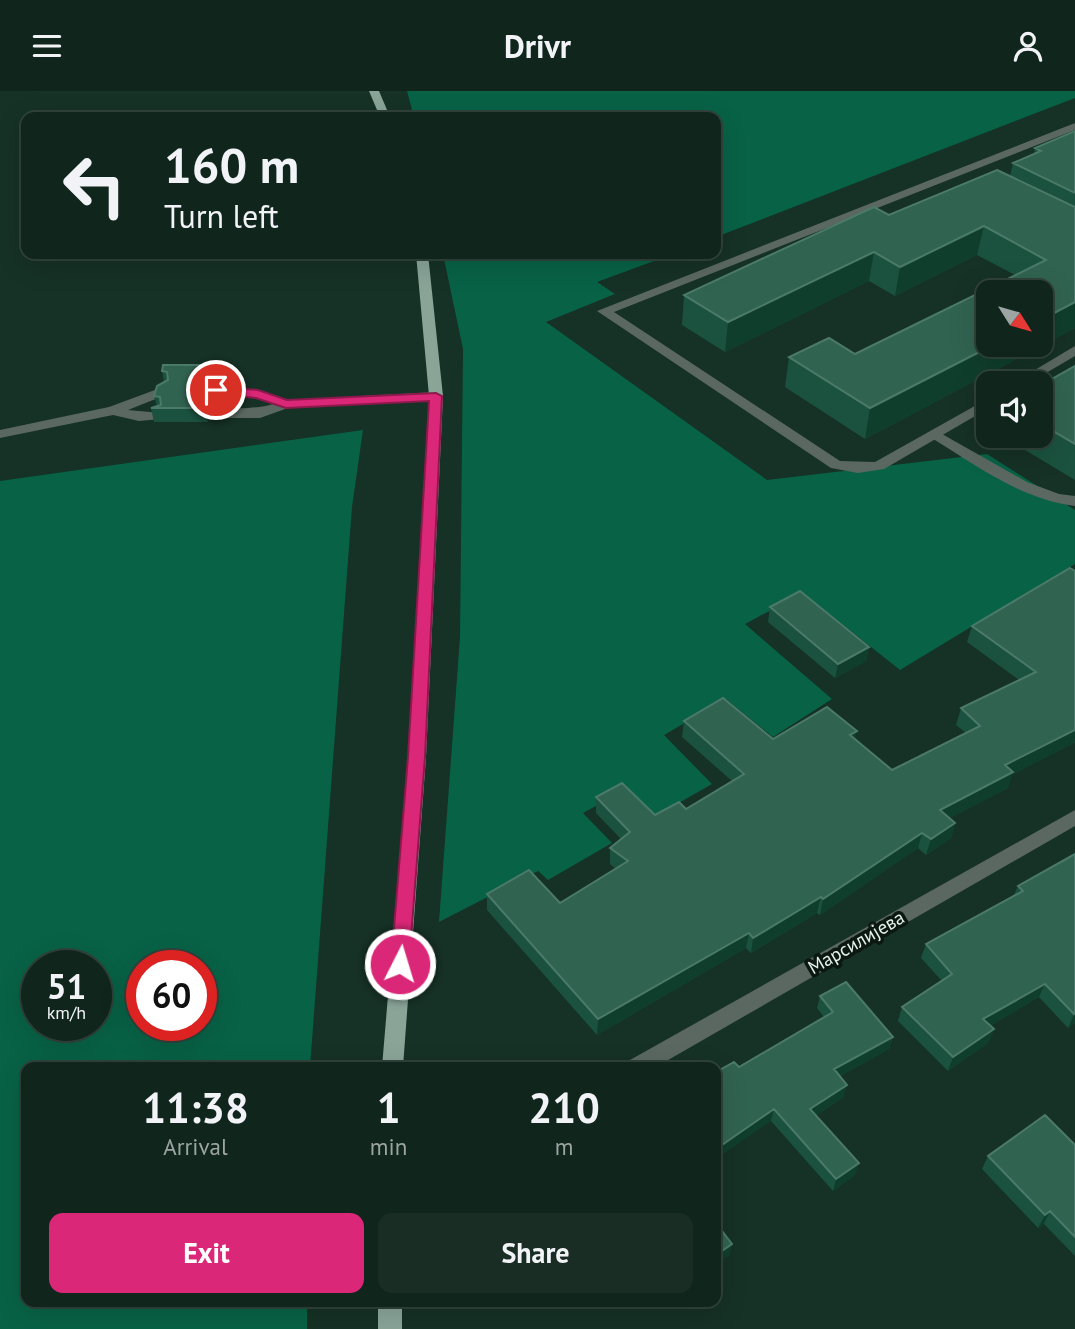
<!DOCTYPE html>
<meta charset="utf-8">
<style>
:root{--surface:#10251c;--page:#192d25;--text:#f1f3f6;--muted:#9ca5a3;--line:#30423b;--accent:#db2777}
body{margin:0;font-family:"PT Sans",sans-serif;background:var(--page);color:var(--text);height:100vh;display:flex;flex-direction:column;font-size:26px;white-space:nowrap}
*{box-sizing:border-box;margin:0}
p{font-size:23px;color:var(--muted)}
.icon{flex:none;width:38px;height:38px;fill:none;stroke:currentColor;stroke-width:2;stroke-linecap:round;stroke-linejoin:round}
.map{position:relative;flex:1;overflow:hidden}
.panel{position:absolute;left:21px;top:971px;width:700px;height:245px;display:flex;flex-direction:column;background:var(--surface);border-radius:14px;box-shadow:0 7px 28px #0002,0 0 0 2px var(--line)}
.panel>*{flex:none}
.hud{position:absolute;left:21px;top:21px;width:700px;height:147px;border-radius:14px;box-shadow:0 7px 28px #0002,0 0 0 2px var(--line);background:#10251c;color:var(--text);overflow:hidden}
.needle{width:46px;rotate:127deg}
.controls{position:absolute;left:976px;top:189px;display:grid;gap:14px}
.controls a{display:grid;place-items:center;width:77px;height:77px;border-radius:14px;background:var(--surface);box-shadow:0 7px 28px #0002,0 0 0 2px var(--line);font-size:35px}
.speed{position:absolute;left:21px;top:859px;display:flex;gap:14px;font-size:35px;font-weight:700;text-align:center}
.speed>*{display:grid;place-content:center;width:91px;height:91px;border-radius:50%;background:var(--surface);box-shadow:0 7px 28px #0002,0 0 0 2px var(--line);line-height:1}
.speed small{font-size:18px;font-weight:400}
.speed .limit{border:10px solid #d22;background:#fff;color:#111}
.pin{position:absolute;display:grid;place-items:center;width:60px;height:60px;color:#fff;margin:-30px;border:4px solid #fff;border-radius:50%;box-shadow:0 2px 7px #0007}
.me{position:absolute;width:77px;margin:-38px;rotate:5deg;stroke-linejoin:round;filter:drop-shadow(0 0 5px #0008)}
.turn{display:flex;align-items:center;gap:24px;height:147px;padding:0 28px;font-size:32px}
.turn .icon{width:91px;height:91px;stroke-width:2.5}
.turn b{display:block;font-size:49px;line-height:60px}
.eta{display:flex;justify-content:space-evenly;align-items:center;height:119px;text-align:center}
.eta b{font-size:42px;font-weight:600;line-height:49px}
.button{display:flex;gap:14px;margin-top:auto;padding:14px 28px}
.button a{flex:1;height:80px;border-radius:14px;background:var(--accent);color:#fff;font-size:28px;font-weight:600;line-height:80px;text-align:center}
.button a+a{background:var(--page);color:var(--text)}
header{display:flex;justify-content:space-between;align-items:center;height:91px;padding:0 28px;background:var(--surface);font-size:32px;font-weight:600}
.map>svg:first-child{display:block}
</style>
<header><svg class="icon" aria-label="menu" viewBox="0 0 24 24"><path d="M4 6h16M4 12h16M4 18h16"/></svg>Drivr<svg class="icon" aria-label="person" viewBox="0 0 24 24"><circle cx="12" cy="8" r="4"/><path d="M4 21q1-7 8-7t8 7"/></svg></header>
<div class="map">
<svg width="1075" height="1238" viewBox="0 0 1075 1238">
<rect width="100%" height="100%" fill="#163126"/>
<path fill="#086246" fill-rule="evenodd" d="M407,0H1075V7L716,146V26H414Z
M443,163H673L597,191L615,203L546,231L767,389L987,363L1075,419V473L900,579L803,502L745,533L832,608L773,646L726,608L664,644L712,693L651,728L623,700L583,722L612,752L548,789L538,780L439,831L460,546L463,258Z
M363,339L352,416L310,976H26V1211H307V1238H0V390ZM96,875V934H37V875ZM201,875V934H142V875Z"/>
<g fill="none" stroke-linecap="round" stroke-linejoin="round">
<path fill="#5b6862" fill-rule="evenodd" d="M216,295L258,299L287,309L436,301L443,305L436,309L288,317L260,327H205L203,324C213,315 254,320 273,313L256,307L211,302V296Z
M163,296L168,297V303L128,319L161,322V328L139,330L113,324L0,347V339L109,316Z
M935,339L1027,391L1059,403L1075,405V415C1020,408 976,374 930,346L928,343Z"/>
<path fill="#5b6862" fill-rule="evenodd" d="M1075,32V39L614,221L840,370L875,371L989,307V317L884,378L858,382L831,377L597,220Z
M1075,255V265L1029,292H1013Z
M1075,719V735L656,976H628L630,969Z"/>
<path fill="#8aa498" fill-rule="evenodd" d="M369,0H379L390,26H380Z
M416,163H428L443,305L426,666L403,976H382L408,666L429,305Z
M378,1211H402V1238H378Z"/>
</g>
<path fill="#1b523f" d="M1075,40V237L865,348L785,296L789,266L855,263L1015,184L977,164L895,205L869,190L725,261L682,234L684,204L889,124L1010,85L1013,72L1034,63L1035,57Z
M217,274L219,288L218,293L213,294L215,305L212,318L206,320L208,331H154L151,317L157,315L154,305L164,291L162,280Z
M1075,275V389L1002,345H1041V294Z
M1070,477L1008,697L950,727L955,732L951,747L926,764L918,757L820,824L817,822L751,862L746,857L597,944L487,819V803L560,812L616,778L610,773V757L621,748L596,722V706L655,724L686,718L732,690L682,646L684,630L773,648L855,649L892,679L966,642L956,634L961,617L1019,589L967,551L972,535Z
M770,516L869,556L866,570L835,587L768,531Z
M1075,763V932L1068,937L1039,906L990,935L994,938L988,952L948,980L898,930L902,916L942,890L921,867L926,853L1014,804L1018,795Z
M820,905L893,946L889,958L840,985L844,1006L815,1025L855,1084L833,1100L771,1030L739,976L824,926L817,917Z
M1075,1054V1165L1044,1133L1038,1137L982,1078L988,1065Z"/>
<path fill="#103e2d" d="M984,135L977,164L895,205L900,176Z
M874,161L869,190L725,261L728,231Z
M1075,211V237L865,348L870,317L993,254H1041V229Z
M217,274L219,288L218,293L213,294L215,305L212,318L206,320V317L198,309L206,282Z
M869,556L866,570L835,587L838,573Z
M1075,639V652L1012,684L1008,697L935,735L940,719L1005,674Z
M857,640L854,656L850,644Z
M955,732L951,747L926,764L931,748Z
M922,742L918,757L820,824L823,808Z
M821,806L817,822L751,862L753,847Z
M749,842L746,857L597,944L598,928Z
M1045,893L1039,906L978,942L983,928Z
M1075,922V932L1068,937L1074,923Z
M994,938L988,952L948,980L953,966Z
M893,946L889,958L831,990L834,978Z
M847,994L844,1006L807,1030L810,1018Z
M774,1018L771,1030L716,1068V1058Z
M859,1072L855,1084L833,1100L836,1088Z
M1050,1120L1044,1133L1038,1137L1045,1124Z
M732,1153L730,1164L716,1173V1164Z"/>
<path fill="#316351" stroke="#4c7a6a" stroke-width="2" d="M1075,40V102L1013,72L1041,60L1035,57Z
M997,79L1075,116V211L1041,229V201H989V254H993L870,317L789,266L829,247L855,263L1046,169L984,135L900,176L874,161L728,231L684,204L874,116L889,124Z
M163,274H217L215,278L206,282L207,290L212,291L209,303L198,309L206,317H151L161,314L160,306L154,305L157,295L168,289L167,281L162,280Z
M1075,275V353L1041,333V294Z
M1070,477L1075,480V639L1005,674L1013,681L940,719L955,732L931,748L922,742L823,808L821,806L753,847L749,842L598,928L487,803L529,779L560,812L628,770L610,757L630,741L596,706L622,692L655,724L679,711L686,718L744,683L684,630L723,607L773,648L827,616L857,640L850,644L892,679L980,635L961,617L1036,581L972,535Z
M800,500L869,556L838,573L770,516Z
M1075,763V922L1074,923L1045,893L983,928L994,938L953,966L902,916L952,883L926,853L1023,800L1018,795Z
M846,891L893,946L834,978L847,994L810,1018L859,1072L836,1088L774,1018L716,1058V981L734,971L739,976L833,921L820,905Z
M1045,1024L1075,1054V1146L1050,1120L1045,1124L988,1065Z
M716,1132L732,1153L716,1164Z"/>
<path fill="#db2777" stroke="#8e194d" stroke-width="2" d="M216,296L258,299L287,309L436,302L442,305L425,666L409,873L400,881L391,873L408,666L429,310L286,317L256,307L212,302V297Z"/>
<g text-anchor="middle" stroke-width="7" stroke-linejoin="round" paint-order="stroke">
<g font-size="19" fill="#e3f3eb" stroke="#0b1711">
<text transform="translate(856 851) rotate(-30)" y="7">Марсилијева</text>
</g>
</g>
</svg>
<div class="controls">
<a><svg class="needle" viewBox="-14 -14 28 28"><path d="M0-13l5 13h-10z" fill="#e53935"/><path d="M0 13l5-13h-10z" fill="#9ca5a3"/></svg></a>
<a><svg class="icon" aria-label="sound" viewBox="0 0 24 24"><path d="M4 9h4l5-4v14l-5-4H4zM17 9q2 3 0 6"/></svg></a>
</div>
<div class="speed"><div>51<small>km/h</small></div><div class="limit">60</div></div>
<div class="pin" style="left:216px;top:299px;background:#d93025"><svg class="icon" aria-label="arrive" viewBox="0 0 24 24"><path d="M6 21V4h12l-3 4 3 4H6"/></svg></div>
<svg class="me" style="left:400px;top:873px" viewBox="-20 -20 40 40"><circle r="17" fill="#db2777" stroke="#fff" stroke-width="3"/><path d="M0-11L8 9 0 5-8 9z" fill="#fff"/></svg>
<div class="hud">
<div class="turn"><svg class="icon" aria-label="left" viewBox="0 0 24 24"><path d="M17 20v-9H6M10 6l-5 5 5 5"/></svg><div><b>160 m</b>Turn left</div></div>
</div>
<section class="panel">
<div class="eta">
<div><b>11:38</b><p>Arrival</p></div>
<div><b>1</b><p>min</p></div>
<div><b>210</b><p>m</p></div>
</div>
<div class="button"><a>Exit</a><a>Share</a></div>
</section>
</div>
